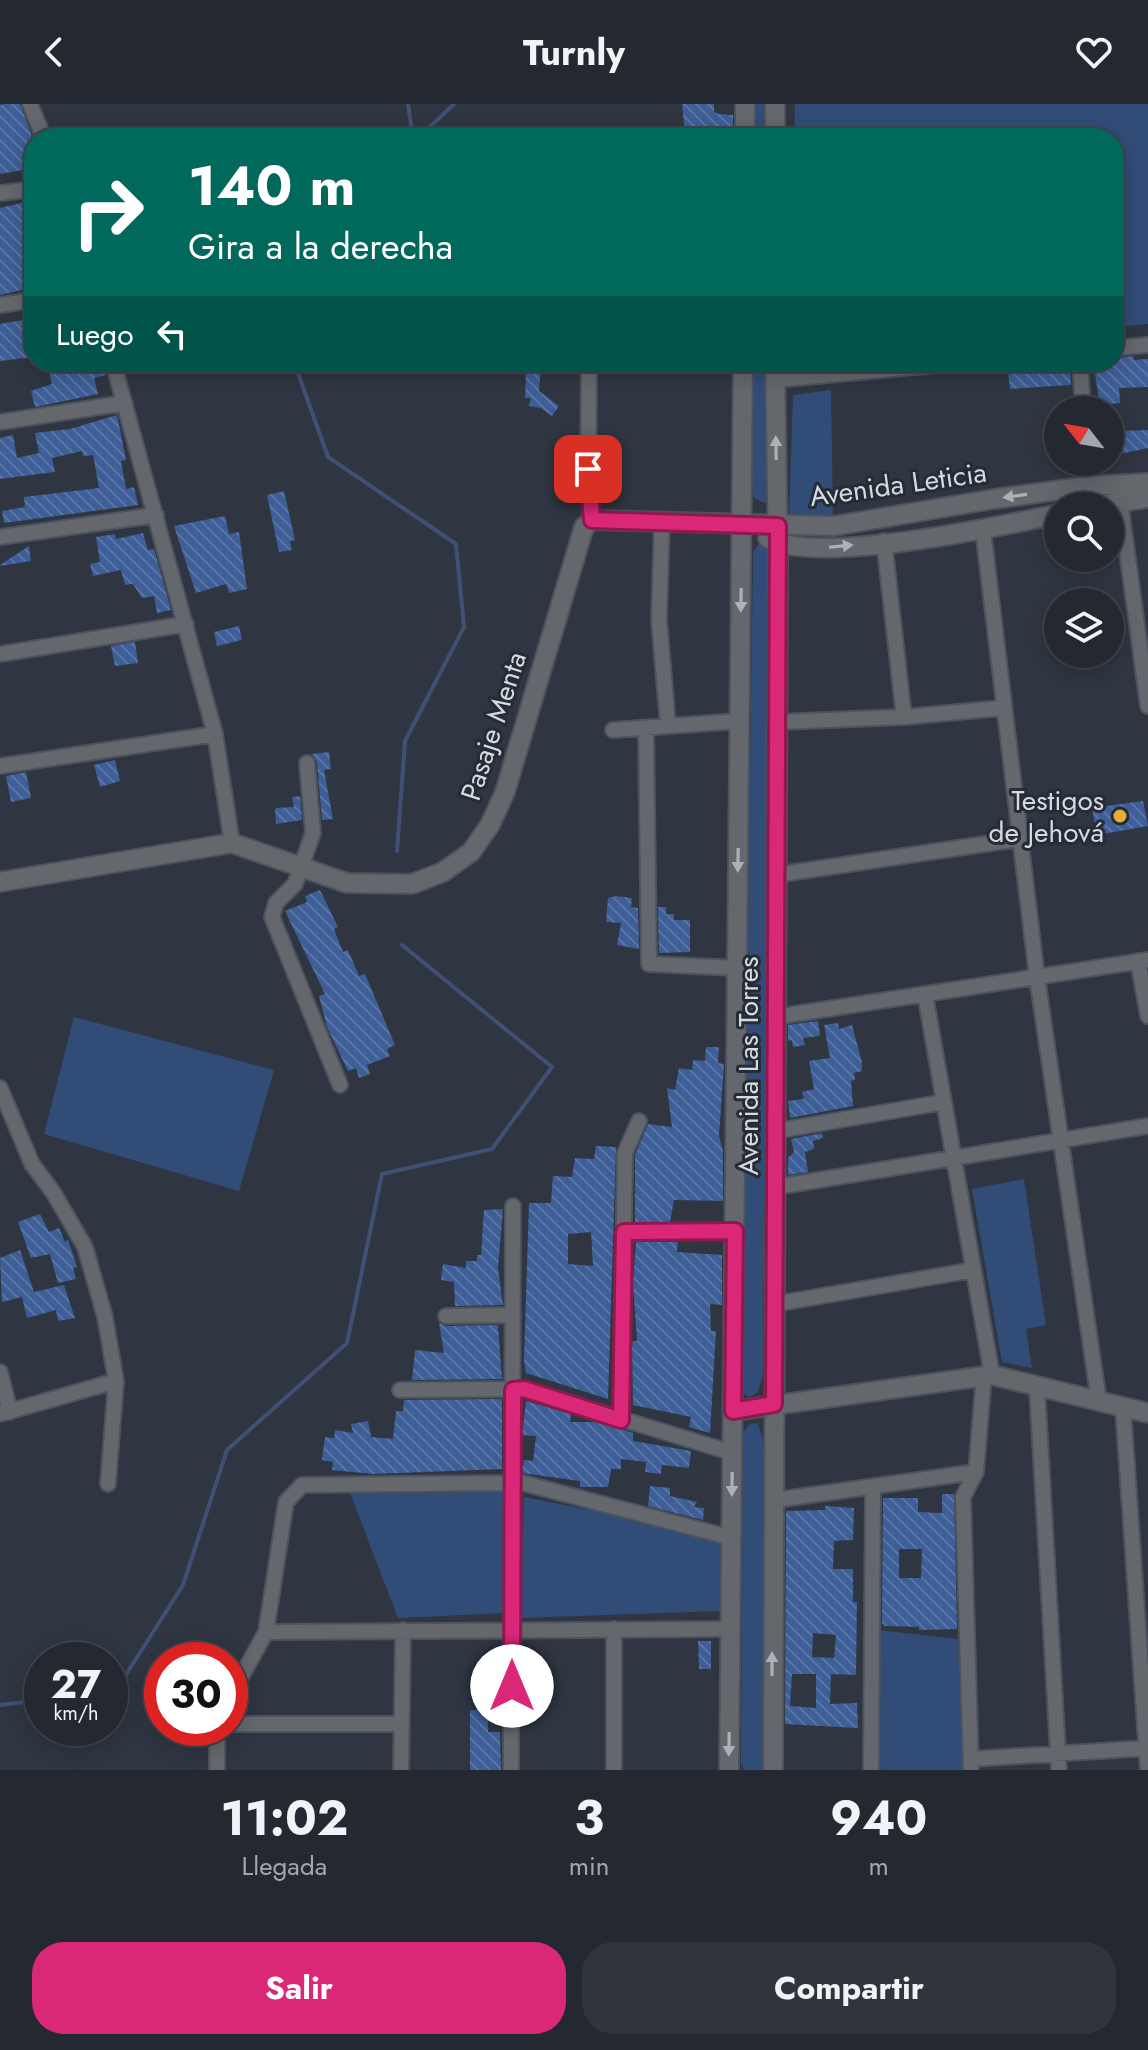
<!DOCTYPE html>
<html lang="es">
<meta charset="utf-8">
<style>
:root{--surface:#232831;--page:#2f343d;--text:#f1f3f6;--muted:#a3a6ab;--line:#40444d;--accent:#db2777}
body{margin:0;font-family:Jost,sans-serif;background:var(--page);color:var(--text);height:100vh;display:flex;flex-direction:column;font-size:30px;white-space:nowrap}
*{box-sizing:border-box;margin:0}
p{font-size:26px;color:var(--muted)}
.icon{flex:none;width:44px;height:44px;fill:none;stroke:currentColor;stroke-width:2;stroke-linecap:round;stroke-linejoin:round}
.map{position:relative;height:1666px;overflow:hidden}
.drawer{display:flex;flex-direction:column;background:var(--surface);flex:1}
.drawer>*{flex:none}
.hud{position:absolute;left:24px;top:24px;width:1100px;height:244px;border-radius:32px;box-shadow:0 4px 20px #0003,0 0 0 2px var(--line);background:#00695c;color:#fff;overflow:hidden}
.needle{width:52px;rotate:301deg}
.buttons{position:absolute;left:1044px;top:292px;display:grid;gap:16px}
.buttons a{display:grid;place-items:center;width:80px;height:80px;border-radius:50%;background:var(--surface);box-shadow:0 4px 20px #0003,0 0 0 2px var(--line);font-size:40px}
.speed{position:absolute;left:24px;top:1538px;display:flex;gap:16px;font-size:40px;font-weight:700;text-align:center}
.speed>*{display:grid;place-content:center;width:104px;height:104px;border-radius:50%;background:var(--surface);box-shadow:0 4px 20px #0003,0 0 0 2px var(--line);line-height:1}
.speed small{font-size:20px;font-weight:400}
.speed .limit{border:12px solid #d22;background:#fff;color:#111}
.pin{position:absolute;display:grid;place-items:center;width:68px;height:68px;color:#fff;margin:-34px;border-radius:16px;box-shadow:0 4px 12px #0006}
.me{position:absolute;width:88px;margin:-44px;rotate:0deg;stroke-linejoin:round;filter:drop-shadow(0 0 6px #0008)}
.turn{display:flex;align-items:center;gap:28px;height:168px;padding:0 32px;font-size:36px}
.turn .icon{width:104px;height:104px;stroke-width:2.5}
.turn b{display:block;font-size:56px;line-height:68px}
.then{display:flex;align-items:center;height:76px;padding:0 32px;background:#0003;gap:16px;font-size:30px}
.eta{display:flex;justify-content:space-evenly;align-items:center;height:136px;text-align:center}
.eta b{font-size:48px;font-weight:700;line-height:56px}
.button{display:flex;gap:16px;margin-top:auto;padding:16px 32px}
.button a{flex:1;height:92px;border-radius:32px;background:var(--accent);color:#fff;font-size:32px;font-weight:700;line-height:92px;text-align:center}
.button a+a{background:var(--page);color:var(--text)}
header{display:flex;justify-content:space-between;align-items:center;height:104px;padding:0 32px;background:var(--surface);font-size:36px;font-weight:700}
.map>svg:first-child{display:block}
</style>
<header><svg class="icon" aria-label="back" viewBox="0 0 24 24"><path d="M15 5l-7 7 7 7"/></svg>Turnly<svg class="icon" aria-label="heart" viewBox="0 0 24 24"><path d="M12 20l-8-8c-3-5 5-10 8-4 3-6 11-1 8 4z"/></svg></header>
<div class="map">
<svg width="1148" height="1666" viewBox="0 0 1148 1666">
<defs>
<pattern id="building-back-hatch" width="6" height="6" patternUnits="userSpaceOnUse" patternTransform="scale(2)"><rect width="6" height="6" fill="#3d5e96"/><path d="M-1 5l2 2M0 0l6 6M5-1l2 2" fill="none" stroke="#5874a4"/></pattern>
</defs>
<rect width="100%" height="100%" fill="#2f3641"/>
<path fill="#324c78" d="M754,0H770L771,34H754Z
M795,0H1148V220L1114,223V34H794Z
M753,258H772L769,395L765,399L754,394L752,388Z
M831,286L833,411L789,413L793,291Z
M759,440H767L770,445L763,1271L758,1288L749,1293L742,1288L753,448Z
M74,913L274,966L239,1087L44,1030Z
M1024,1075L1046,1221L1026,1225L1032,1264L1002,1258L972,1085Z
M758,1319L765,1344L766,1662L762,1666H744L741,1659L743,1329L750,1320Z
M505,1388L506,1509L398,1514L350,1389Z
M524,1393L721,1432L720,1507L520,1514Z
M878,1526L958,1535L963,1666H876Z"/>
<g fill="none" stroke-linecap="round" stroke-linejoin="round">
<path stroke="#405075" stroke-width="4" d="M408,0L413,34
M418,34L454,0
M294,258L328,353L456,440L464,523L405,637L397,747
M110,1589L115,1588L183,1481L227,1346L347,1239L382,1070L492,1045L552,963L402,841
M0,1601L42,1596"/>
</g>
<path fill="url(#building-back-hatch)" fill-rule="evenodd" d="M5,0H20L31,29L34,64L0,70V1Z
M682,0H714V8L719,10L733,11V34H701V27L685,29Z
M34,96V183L0,191V104Z
M34,214V253L0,257V220Z
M1133,252L1134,256L1148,255V283L1119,284L1120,299L1100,301L1093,258H1116V254Z
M47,258H102L106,271L94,274L98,290L35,303L31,287L52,280Z
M510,258H541L539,287L559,302L552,312L541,304L529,302L531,294H525L526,269H510Z
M1070,258L1071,281L1010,285L1008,268Z
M117,311L126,356L121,357L126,385L134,383L138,401L4,419L2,407L25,403L24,393L99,384L93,351L83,352L82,347L52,354L55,368L0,375V334L13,331L17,354L39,349L35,329L70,325Z
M1119,315L1120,327L1148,326V344L1110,352V316Z
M284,387L295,436L290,437L292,446L279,448L267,391Z
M225,412L229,430L239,428L247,485L229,489L226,480L196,489L174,422Z
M143,429L148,446L154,445L171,506L157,509L154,492L142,494L133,480L125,481L121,466L93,472L90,460L100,458L96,433L115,430L116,435Z
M29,442L31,457L0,462V461Z
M239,522L242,536L217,542L214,528Z
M135,538L138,559L115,562L111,542Z
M329,648L331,665L324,666L333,715L322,716L317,658L312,650Z
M115,656L120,677L100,683L94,661Z
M26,668L31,694L11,698L6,672Z
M300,692L302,716L276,720L275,704L294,703L292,693Z
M1143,697L1148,722L1097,731L1092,704Z
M320,786L338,823L334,825L343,848L348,846L359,872L365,870L395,941L387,945L390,952L367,961L370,970L359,974L356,964L348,967L327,923L319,892L325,890L285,807L307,798L305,792Z
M616,792L632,794L631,803L638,804L639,845L617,841L621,819L606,818L608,794Z
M658,803H666V810H674V816H690V848L659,849Z
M818,917L820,932L803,934L805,941L793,943L792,936L788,937V921Z
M838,919L839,925L852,921L862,958V967L854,969L855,976L851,977L853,1002L790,1014L788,997L804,995L802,988L814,985L809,957L830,954L824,921Z
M706,943H719L718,959L724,960L719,1032L723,1047V1097L674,1096L670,1118H635V1051L648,1020L672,1023L667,984L675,986L679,964L692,966L693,956L705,957Z
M822,1029L823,1034L813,1037L814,1045L805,1048L808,1068L788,1071V1054L794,1048L791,1035Z
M596,1042L616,1043L608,1295L526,1269L524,1256L529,1099H551L553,1072L572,1073L575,1054L594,1055ZM591,1128L593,1162L568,1160V1130Z
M503,1105L498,1164L503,1201L455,1202L454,1178L441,1176L443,1160L466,1164V1157H477V1151H481L484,1106Z
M40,1110L49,1128L59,1124L65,1138L68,1136L77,1163L73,1164L76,1175L58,1179L50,1150L31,1154L18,1118Z
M636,1138H678L677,1148L722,1151V1201L710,1200L711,1227H716L710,1329L689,1323L691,1313L633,1301L632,1237H637L633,1179Z
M20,1146L34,1188L64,1181L75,1214L58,1217L56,1206L27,1214L22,1193L2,1198L0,1154Z
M439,1219L446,1222L498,1221L502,1275L412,1276L415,1246L444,1249Z
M502,1295V1365L373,1370L332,1366L333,1358L322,1356L325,1333L334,1334L335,1326L353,1329L351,1320L368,1317L371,1333L393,1335L396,1307H403L404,1296Z
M526,1297L571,1310L570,1318H598L633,1329V1337L691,1347L689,1364L662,1361L661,1370L645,1368L646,1358L621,1355V1365H611L608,1383H580V1377L522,1369L524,1356L533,1357L536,1332L522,1331Z
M650,1382L670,1384V1392L697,1398L694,1403L704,1404L703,1416L648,1402Z
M942,1390H954L957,1525L919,1526V1523L885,1522L882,1519L883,1394H918V1408L942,1409ZM899,1445H922L921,1474H899Z
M825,1402L854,1404L853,1436L834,1437L833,1465H853V1498H857L856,1571L831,1570L830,1600L857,1599L858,1624L785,1620L786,1407L825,1406ZM813,1529L836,1531L834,1554L812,1553ZM792,1570H816V1604L790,1602Z
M698,1537H711V1565H699Z
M470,1606H488V1628H500L501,1666H470Z"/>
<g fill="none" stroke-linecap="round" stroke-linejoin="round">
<g stroke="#4d535e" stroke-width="18">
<path id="minor" d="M30,0L44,34
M0,89L34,85
M0,201L34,196
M1114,244L1148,241
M113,258L215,630L232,739
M589,258L588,392L592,416
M1080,258L1083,306
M775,276L967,258
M0,318L125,299
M1087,358L1091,402
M1119,389L1148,602
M662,416L659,515L668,622
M983,426L1037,873L1099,1298
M0,433L156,411
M884,437L904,613
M0,550L186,520
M777,618L904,613L1002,604
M646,624L649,860L737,864
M613,626L739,617
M307,659L313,729L295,780L276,799L272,813L340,981
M0,662L215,630
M775,771L1019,735
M1138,857L1148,912
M925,890L992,1271
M775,913L1148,856
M0,984L32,1060L53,1088L85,1143L105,1213L116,1277L108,1380
M776,1027L944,998
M776,1083L1148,1022
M624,1128L735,1127
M775,1200L973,1166
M446,1212L513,1211
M0,1268L10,1308
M1037,1284L1059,1666
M400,1286L524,1285L733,1349
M1123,1304L1148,1666
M0,1310L116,1277
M621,1316L625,1049L639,1017
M775,1396L976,1368
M614,1525V1666
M266,1528L731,1525
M230,1593L266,1528L286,1398L302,1381L523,1379L732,1434
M230,1620H402
M971,1655L1148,1644
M217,1666V1624
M401,1666L403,1526
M511,1666L513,1102
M871,1666L873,1382
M971,1666L963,1393L976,1368L984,1271"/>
</g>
<g stroke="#4d535e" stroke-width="22">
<path id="tertiary" d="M745,34V0
M775,34V0
M1095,402L1148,394
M768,434C813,462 1001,422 1058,410
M0,778L232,739L347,779L412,780L443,768L471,748L490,721L505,688L584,423L592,416L834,422L994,395L1089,382L1148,379
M733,1307L992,1271L1148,1309
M729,1666L743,258
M773,1666L778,453L775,258"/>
</g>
<use href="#minor" stroke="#64676c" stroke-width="14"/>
<use href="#tertiary" stroke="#64676c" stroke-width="18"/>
</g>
<defs><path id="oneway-solid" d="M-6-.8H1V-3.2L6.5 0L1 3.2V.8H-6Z" transform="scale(2)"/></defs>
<g fill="#adb1b7">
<use href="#oneway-solid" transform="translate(776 344) rotate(-91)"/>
<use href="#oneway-solid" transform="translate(1015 392) rotate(172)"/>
<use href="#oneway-solid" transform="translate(841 442) rotate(-6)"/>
<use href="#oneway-solid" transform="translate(741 496) rotate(91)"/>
<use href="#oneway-solid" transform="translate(738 756) rotate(91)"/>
<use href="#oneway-solid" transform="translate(732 1380) rotate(91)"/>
<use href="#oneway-solid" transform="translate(772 1560) rotate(-90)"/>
<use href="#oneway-solid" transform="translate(729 1640) rotate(91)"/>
</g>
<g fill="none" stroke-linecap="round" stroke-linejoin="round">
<g stroke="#8e194d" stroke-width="20">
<path id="route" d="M512,1582L513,1286L524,1285L621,1316L624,1128L735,1127L733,1307L774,1300L778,422L592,416L588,365"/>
</g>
<use href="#route" stroke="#db2777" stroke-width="14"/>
</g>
<circle fill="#e7ac36" stroke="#262c36" stroke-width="3" cx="1120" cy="712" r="8"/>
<g text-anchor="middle" stroke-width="6" stroke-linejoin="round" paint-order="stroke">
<g font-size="28" fill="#d5d9e0" stroke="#262c36">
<text transform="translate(898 380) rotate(-8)" y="10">Avenida Leticia</text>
<text transform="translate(493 622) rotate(-72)" y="10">Pasaje Menta</text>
<text transform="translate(748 962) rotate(-90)" y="10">Avenida Las Torres</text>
</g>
<g font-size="28" fill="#d5d9e0" stroke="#262c36" text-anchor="end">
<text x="1104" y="706">Testigos<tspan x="1104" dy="32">de Jehová</tspan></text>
</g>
</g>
</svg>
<div class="buttons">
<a><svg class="needle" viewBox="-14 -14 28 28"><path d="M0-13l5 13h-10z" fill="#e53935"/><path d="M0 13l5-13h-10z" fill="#a3a6ab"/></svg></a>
<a><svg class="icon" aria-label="search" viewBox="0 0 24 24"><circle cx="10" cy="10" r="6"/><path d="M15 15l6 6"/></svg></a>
<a><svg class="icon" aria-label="layers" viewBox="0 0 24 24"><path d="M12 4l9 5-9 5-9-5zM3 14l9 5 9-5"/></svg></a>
</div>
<div class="speed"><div>27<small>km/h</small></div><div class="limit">30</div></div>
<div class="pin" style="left:588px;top:365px;background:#d93025"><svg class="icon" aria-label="arrive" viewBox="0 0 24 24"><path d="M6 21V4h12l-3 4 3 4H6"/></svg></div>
<svg class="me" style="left:512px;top:1582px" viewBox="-20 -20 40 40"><circle r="19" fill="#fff"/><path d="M0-13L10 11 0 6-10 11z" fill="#db2777"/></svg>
<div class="hud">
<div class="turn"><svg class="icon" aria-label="right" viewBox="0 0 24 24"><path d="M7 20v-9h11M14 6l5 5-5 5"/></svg><div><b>140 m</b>Gira a la derecha</div></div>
<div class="then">Luego<svg class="icon" aria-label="left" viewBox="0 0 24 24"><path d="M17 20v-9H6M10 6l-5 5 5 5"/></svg></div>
</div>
</div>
<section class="drawer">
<div class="eta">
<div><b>11:02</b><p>Llegada</p></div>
<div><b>3</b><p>min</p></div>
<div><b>940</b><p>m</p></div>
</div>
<div class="button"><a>Salir</a><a>Compartir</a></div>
</section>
